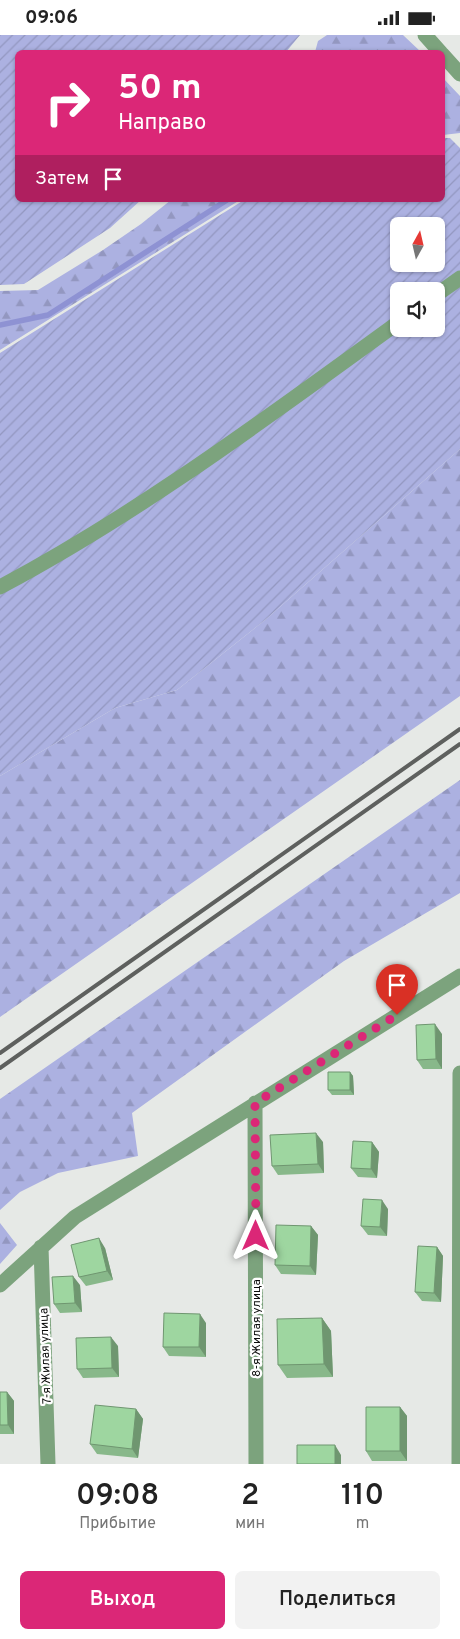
<!DOCTYPE html>
<html lang="ru">
<meta charset="utf-8">
<style>
:root{--surface:#fff;--page:#f2f2f2;--text:#222;--muted:#767676;--accent:#db2777}
body{margin:0;font-family:Overpass,sans-serif;background:var(--page);color:var(--text);height:100vh;display:flex;flex-direction:column;font-size:19px;white-space:nowrap}
*{box-sizing:border-box;margin:0}
p{font-size:16px;color:var(--muted)}
.icon{flex:none;width:28px;height:28px;fill:none;stroke:currentColor;stroke-width:2;stroke-linecap:round;stroke-linejoin:round}
.map{position:relative;height:1429px;overflow:hidden}
.sheet{display:flex;flex-direction:column;background:var(--surface);flex:1}
.sheet>*{flex:none}
.guide{position:absolute;left:15px;top:15px;width:430px;height:152px;border-radius:8px;box-shadow:0 1px 4px #0004;background:#db2777;color:#fff;overflow:hidden}
.needle{width:32px;rotate:8deg}
.buttons{position:absolute;left:390px;top:182px;display:grid;gap:10px}
.buttons a{display:grid;place-items:center;width:55px;height:55px;border-radius:8px;background:var(--surface);box-shadow:0 1px 4px #0004;font-size:25px}
.pin{position:absolute;display:grid;place-items:center;width:42px;height:42px;color:#fff;margin:-51px -21px;border-radius:50% 50% 50% 0;rotate:-45deg;box-shadow:0 0 5px #0007}
.pin .icon{rotate:45deg}
.me{position:absolute;width:55px;margin:-28px;rotate:0deg;stroke-linejoin:round;filter:drop-shadow(0 0 4px #0008)}
.turn{display:flex;align-items:center;gap:18px;height:105px;padding:0 20px;font-size:22px}
.turn .icon{width:65px;height:65px;stroke-width:2.5}
.turn b{display:block;font-size:35px;line-height:42px}
.then{display:flex;align-items:center;height:48px;padding:0 20px;background:#0003;gap:10px;font-size:19px}
.eta{display:flex;justify-content:space-evenly;align-items:center;height:85px;text-align:center}
.eta b{font-size:30px;font-weight:600;line-height:35px}
.button{display:flex;gap:10px;margin-top:auto;padding:10px 20px}
.button a{flex:1;height:58px;border-radius:8px;background:var(--accent);color:#fff;font-size:20px;font-weight:600;line-height:58px;text-align:center}
.button a+a{background:var(--page);color:var(--text)}
.status{display:flex;justify-content:space-between;align-items:center;height:35px;padding:0 25px;background:var(--surface);direction:ltr}
.status svg{height:14px;fill:currentColor}
.map>svg:first-child{display:block}
</style>
<div class="status"><b>09:06</b><svg viewBox="0 0 49 12"><path d="M0 12V9h3v3zM5 12V6h3v6zM10 12V3h3v9zM15 12V0h3v12zM26 1h20v11H26zM47 4h2v5h-2z"/></svg></div>
<div class="map">
<svg width="460" height="1429" viewBox="0 0 460 1429">
<defs>
<pattern id="forest-firs" width="22" height="20" patternUnits="userSpaceOnUse" patternTransform="scale(1.25)"><rect width="22" height="20" fill="#acb1e1"/><path d="M5 1l3.5 6h-7zM16 11l3.5 6h-7z" fill="#9397c0"/></pattern>
<pattern id="garden-furrows" width="10" height="10" patternUnits="userSpaceOnUse" patternTransform="scale(1.25)"><rect width="10" height="10" fill="#acb1e1"/><path d="M-1 1l2-2M0 10L10 0M9 11l2-2" fill="none" stroke="#9397c0"/></pattern>
</defs>
<rect width="100%" height="100%" fill="#e6e9e6"/>
<path fill="url(#forest-firs)" d="M327,0H403L421,17H315L318,6Z
M442,42L460,61V98L443,100Z
M171,165H240L0,315V256L38,255L103,215L141,189Z
M460,414V661L0,982V741L115,673L177,655L265,585Z
M460,745V858L344,926L132,1078L138,1121L58,1138L20,1157L0,1175V1064Z
M0,1188L17,1210L0,1229Z"/>
<path fill="url(#garden-furrows)" fill-rule="evenodd" d="M0,0H300L286,17L18,18V165H141L110,193L24,249L0,250Z
M443,103H450L460,113V414L265,585L177,655L115,673L0,741V318L244,165H442ZM399,191H436V229H399ZM399,256H436V294H399Z"/>
<g fill="none" stroke-linecap="round" stroke-linejoin="round">
<path stroke="#8e92d3" stroke-width="5.5" d="M0,290L48,280L227,165"/>
<path stroke="#7ca37d" stroke-width="15" d="M425,0L441,18
M442,19L460,39
M436,260L460,243
M0,552C141,477 269,381 399,287
M255,1068L256,1429
M41,1212L48,1429
M0,1250L75,1182L460,941
M459,1429L460,1038"/>
<path stroke="#5e605e" stroke-width="4" d="M0,1018L460,694
M0,1033L460,709"/>
</g>
<path fill="#88b88a" d="M442,999V1034H423L417,1025Z
M350,1037L353,1041L354,1060H332L328,1055Z
M323,1107L324,1138L278,1140L272,1131Z
M372,1107L379,1117L377,1143L358,1142L351,1133Z
M388,1174L387,1201L368,1200L361,1191Z
M311,1191L318,1200L316,1240L281,1239L275,1230Z
M437,1212L443,1221L441,1267L422,1266L415,1257Z
M105,1213L113,1245L86,1251L79,1242Z
M80,1250L82,1277L60,1278L54,1269Z
M322,1283L331,1296L333,1342L287,1343L278,1330Z
M206,1288V1322L169,1321L163,1312Z
M118,1311L119,1342L83,1343L77,1334Z
M0,1357H7L14,1366V1399H0Z
M400,1372L407,1381V1426H372L366,1416Z
M136,1374L143,1384L138,1423L97,1419L90,1409Z"/>
<path fill="#6f9670" d="M435,989L442,999V1034L436,1024Z
M350,1037L353,1041L354,1060L350,1055Z
M316,1098L323,1107L324,1138L318,1129Z
M372,1107L379,1117L377,1143L371,1134Z
M382,1165L388,1174L387,1201L380,1192Z
M311,1191L318,1200L316,1240L310,1231Z
M99,1203L105,1213L113,1245L107,1236Z
M437,1212L443,1221L441,1267L434,1258Z
M73,1241L80,1250L82,1277L75,1268Z
M200,1279L206,1288V1322L199,1312Z
M322,1283L331,1296L333,1342L324,1329Z
M111,1302L118,1311L119,1342L112,1333Z
M7,1357L14,1366V1399L8,1390Z
M400,1372L407,1381V1426L400,1416Z
M136,1374L143,1384L138,1423L132,1414Z
M335,1410L341,1420V1429H335Z"/>
<path fill="#9ed6a0" stroke="#6f9670" d="M435,989L436,1024L417,1025L416,990Z
M328,1037H350V1055H328Z
M316,1098L318,1129L272,1131L270,1100Z
M353,1106L372,1107L371,1134L351,1133Z
M363,1164L382,1165L380,1192L361,1191Z
M276,1190L311,1191L310,1231L275,1230Z
M99,1203L107,1236L79,1242L71,1210Z
M418,1211L437,1212L434,1258L415,1257Z
M73,1241L75,1268L54,1269L52,1242Z
M164,1278L200,1279L199,1312H163Z
M322,1283L324,1329L278,1330L277,1284Z
M111,1302L112,1333L77,1334L76,1303Z
M0,1357H7L8,1390H0Z
M95,1370L136,1374L132,1414L90,1409Z
M366,1372H400V1416H366Z
M297,1410H335V1429H297Z"/>
<g fill="none" stroke-linecap="round" stroke-linejoin="round">
<path stroke="#db2777" stroke-width="9" stroke-dasharray="0 16.2" d="M256,1201L255,1068L397,980"/>
</g>
<g text-anchor="middle" stroke-width="4.5" stroke-linejoin="round" paint-order="stroke">
<g font-size="12" fill="#0b0c0b" stroke="#fff">
<text transform="translate(256 1293) rotate(-90)" y="4">8-я Жилая улица</text>
<text transform="translate(45 1321) rotate(-92)" y="4">7-я Жилая улица</text>
</g>
</g>
</svg>
<div class="buttons">
<a><svg class="needle" viewBox="-14 -14 28 28"><path d="M0-13l5 13h-10z" fill="#e53935"/><path d="M0 13l5-13h-10z" fill="#767676"/></svg></a>
<a><svg class="icon" aria-label="sound" viewBox="0 0 24 24"><path d="M4 9h4l5-4v14l-5-4H4zM17 9q2 3 0 6"/></svg></a>
</div>
<div class="pin" style="left:397px;top:980px;background:#d93025"><svg class="icon" aria-label="arrive" viewBox="0 0 24 24"><path d="M6 21V4h12l-3 4 3 4H6"/></svg></div>
<svg class="me" style="left:256px;top:1201px" viewBox="-20 -20 40 40"><path d="M0-17L14 15 0 8-14 15z" fill="#db2777" stroke="#fff" stroke-width="4"/></svg>
<div class="guide">
<div class="turn"><svg class="icon" aria-label="right" viewBox="0 0 24 24"><path d="M7 20v-9h11M14 6l5 5-5 5"/></svg><div><b>50 m</b>Направо</div></div>
<div class="then">Затем<svg class="icon" aria-label="arrive" viewBox="0 0 24 24"><path d="M6 21V4h12l-3 4 3 4H6"/></svg></div>
</div>
</div>
<section class="sheet">
<div class="eta">
<div><b>09:08</b><p>Прибытие</p></div>
<div><b>2</b><p>мин</p></div>
<div><b>110</b><p>m</p></div>
</div>
<div class="button"><a>Выход</a><a>Поделиться</a></div>
</section>
